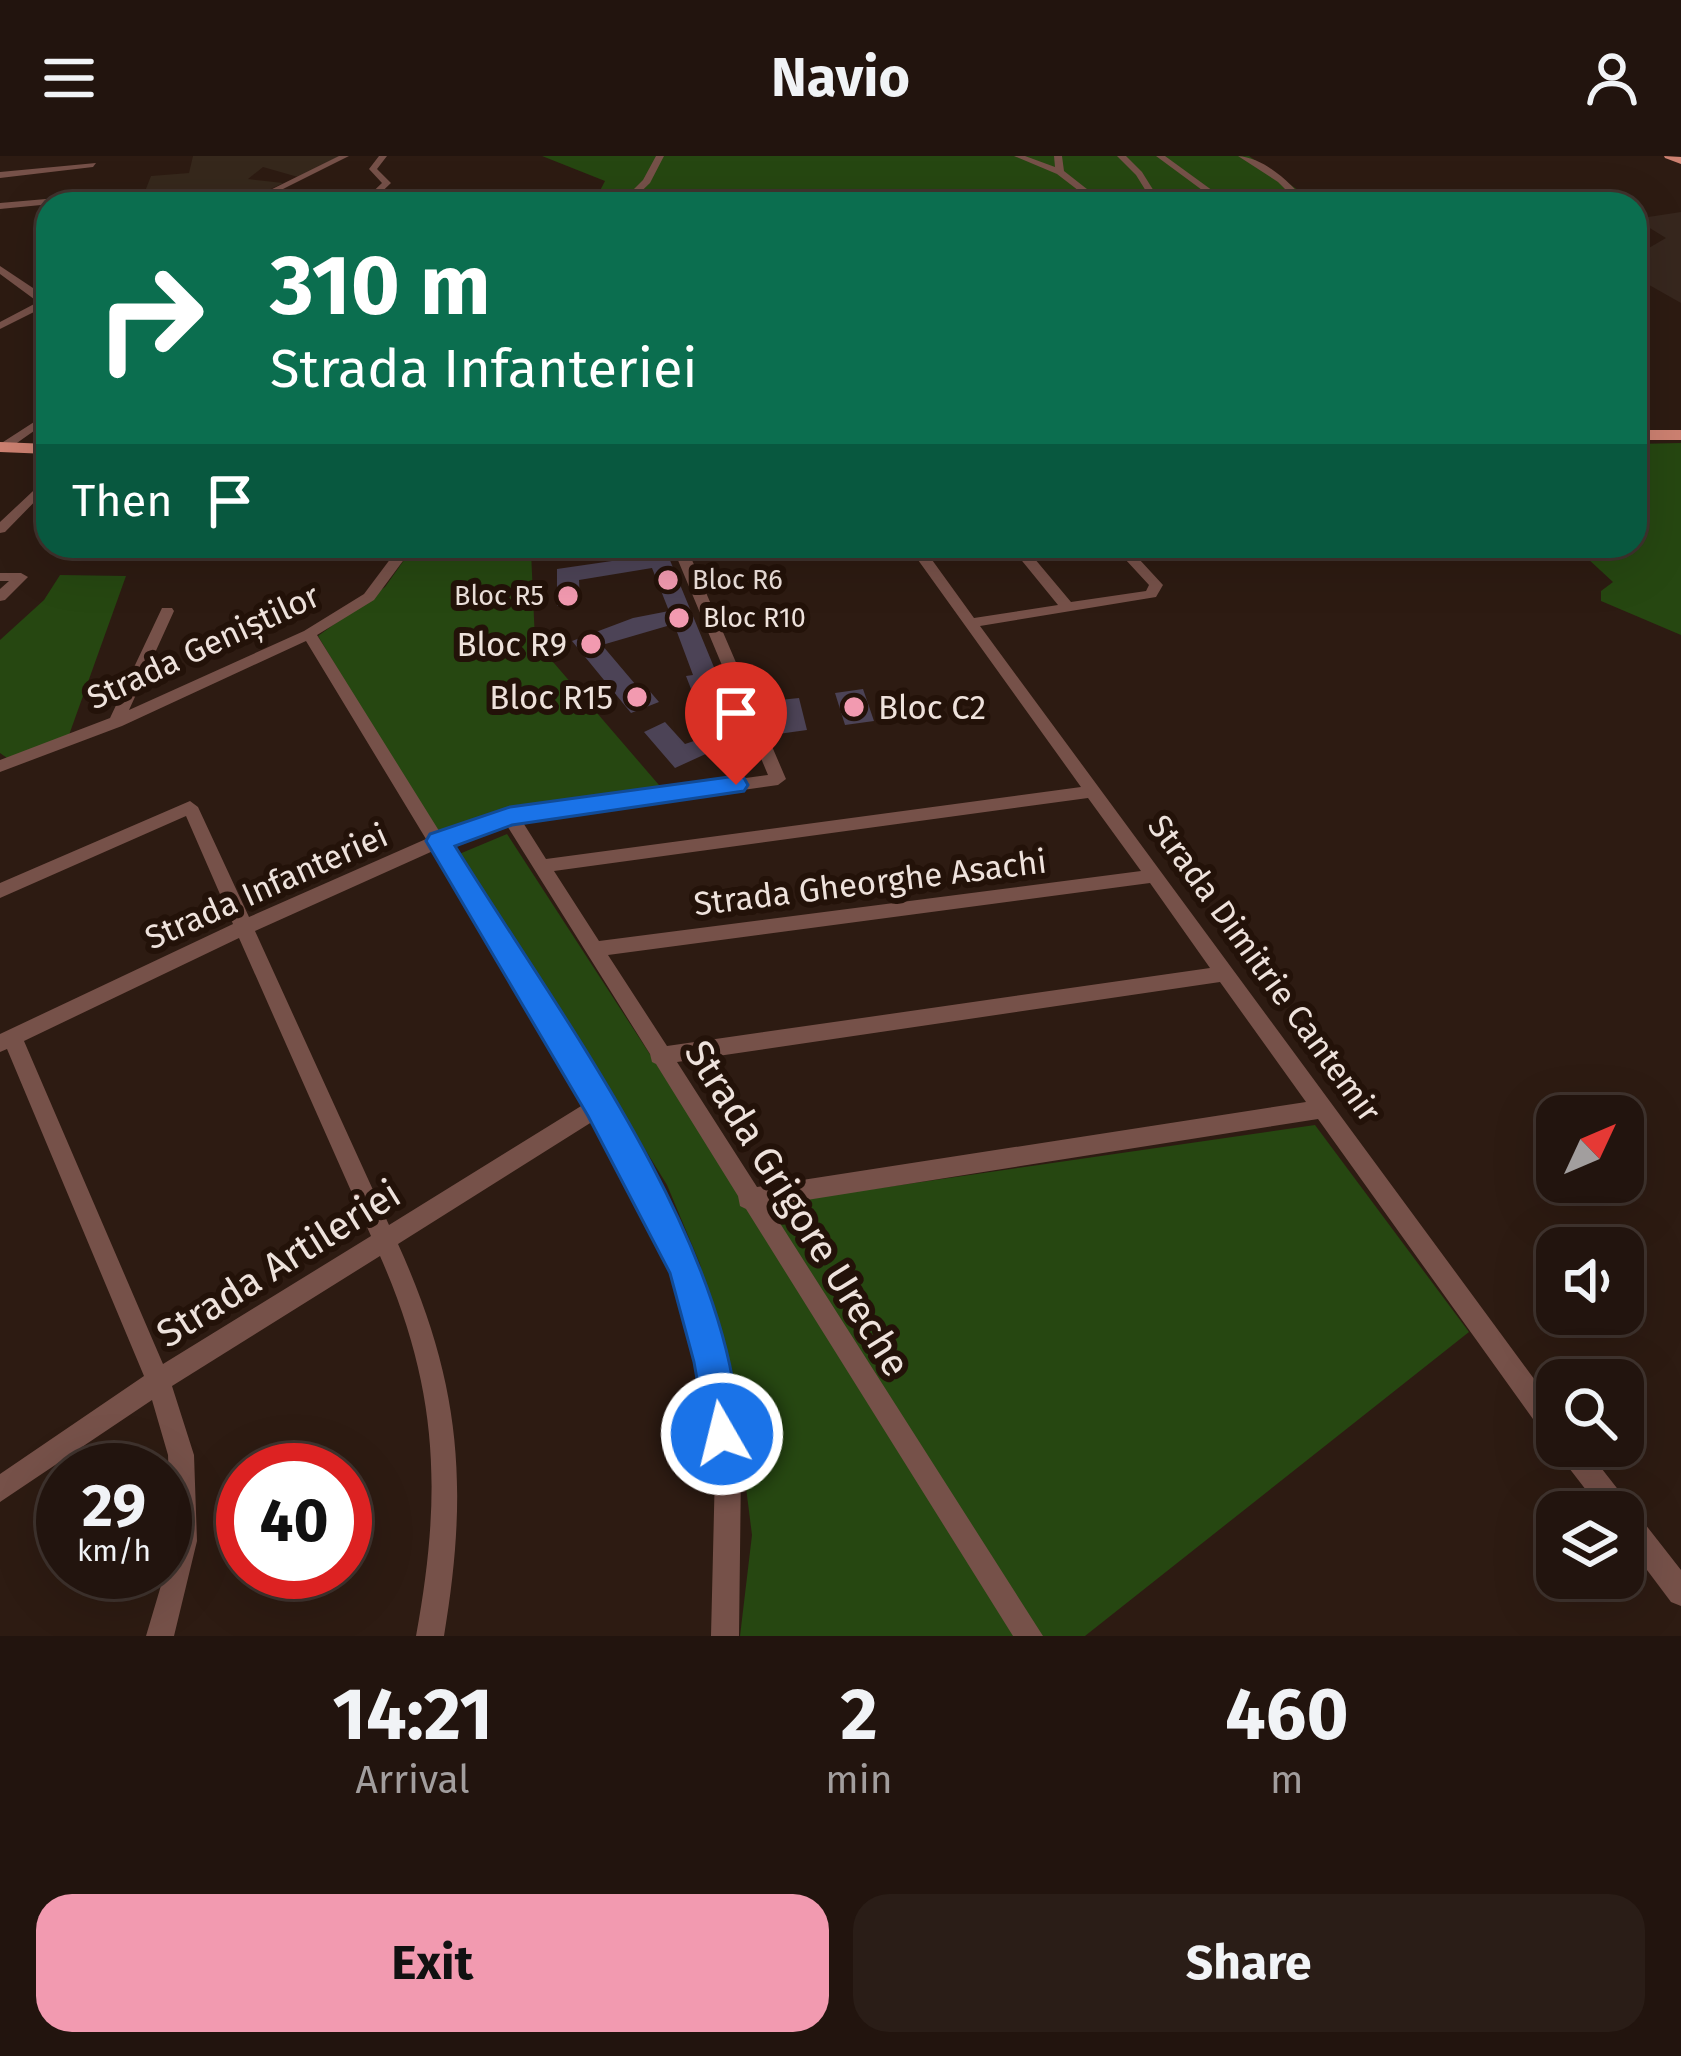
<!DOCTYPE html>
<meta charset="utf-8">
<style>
:root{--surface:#22140e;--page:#2a1d17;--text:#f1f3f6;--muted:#a29e9e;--line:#3f332e;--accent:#f29ab0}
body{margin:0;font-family:"Fira Sans",sans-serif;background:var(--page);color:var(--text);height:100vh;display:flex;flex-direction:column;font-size:45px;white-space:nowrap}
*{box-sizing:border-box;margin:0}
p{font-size:39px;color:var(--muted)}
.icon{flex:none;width:66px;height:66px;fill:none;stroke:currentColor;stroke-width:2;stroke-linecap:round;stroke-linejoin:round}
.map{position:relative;height:1480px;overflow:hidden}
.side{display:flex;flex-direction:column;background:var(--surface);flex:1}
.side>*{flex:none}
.banner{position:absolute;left:36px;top:36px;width:1611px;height:366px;border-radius:36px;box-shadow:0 12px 48px #0002,0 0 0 3px var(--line);background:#0b6e4f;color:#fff;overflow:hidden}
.needle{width:78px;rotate:46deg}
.buttons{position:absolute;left:1536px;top:939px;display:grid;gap:24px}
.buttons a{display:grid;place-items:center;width:108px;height:108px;border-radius:24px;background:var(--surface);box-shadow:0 12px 48px #0002,0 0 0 3px var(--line);font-size:60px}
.speed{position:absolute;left:36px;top:1287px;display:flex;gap:24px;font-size:60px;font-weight:700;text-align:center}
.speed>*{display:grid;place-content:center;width:156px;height:156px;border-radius:50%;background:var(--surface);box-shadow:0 12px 48px #0002,0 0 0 3px var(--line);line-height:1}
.speed small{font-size:30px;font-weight:400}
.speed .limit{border:18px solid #d22;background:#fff;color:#111}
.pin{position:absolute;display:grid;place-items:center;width:102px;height:102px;color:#fff;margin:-123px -51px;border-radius:50% 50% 50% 0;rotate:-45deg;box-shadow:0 0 12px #0007}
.pin .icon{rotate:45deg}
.me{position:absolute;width:132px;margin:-66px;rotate:352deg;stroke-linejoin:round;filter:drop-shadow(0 0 9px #0008)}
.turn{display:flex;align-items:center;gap:42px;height:252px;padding:0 36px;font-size:54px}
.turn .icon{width:156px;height:156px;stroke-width:2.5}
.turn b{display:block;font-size:84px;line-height:102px}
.then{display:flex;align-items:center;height:114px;padding:0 36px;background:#0003;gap:24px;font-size:45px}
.eta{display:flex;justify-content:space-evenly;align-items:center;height:204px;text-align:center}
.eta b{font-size:72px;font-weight:700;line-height:84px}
.cta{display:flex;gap:24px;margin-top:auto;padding:24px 36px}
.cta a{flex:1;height:138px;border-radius:36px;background:var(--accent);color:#111;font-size:48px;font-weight:700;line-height:138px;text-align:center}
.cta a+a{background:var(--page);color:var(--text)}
header{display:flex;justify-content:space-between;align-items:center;height:156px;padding:0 36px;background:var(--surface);font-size:54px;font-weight:700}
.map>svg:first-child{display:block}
</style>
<header><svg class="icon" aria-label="menu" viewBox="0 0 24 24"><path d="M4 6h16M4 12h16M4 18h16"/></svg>Navio<svg class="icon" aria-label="person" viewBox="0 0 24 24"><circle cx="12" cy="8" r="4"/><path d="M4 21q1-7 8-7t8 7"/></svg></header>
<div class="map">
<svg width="1681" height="1480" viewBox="0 0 1681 1480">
<rect width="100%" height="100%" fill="#2d1b12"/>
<path fill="#36281c" d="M193,0H340L298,21L263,11L248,23L283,27L240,48H214L209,36L142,43L151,20L189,17Z"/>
<path fill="#37271e" d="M1681,56V147L1635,121V100L1666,82L1635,63Z"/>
<path fill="#264711" d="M542,0H1249L1318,48H593L605,25Z
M1681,287V479L1601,445V435L1613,426L1574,390H1635V288Z
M414,390H591L531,395L535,485L665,636L438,681L318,480L385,431Z
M60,419L126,420L69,579L7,602L0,597V484L44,444Z
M507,678L749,1051L1315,969L1469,1176L1085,1480H740L752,1379L736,1252L700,1108L667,1029L546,832L452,701Z"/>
<path fill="#4c4356" d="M667,397L718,521L691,533L686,520L693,519L674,468L602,489L641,535L647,532L659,546L631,557L572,485L633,462L669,455L652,412L579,424L580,447L557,450V413Z
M863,533L874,565L845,569L835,537Z
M726,540L747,588L710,596L675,612L644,576L665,566L685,588L718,577L707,548Z
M799,542L807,574L778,578L770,545Z"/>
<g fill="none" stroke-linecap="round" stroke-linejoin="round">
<path fill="#765149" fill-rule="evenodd" d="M339,0H349L253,48H242Z
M379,0H387L377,13L391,27L369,48H360L382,27L369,13Z
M656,0H664L650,27L628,48H619L643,24Z
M1014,0H1025L1055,11L1054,0H1062L1064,15L1106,48H1096L1057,18Z
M1117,0H1126L1142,16L1162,48H1154L1136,19Z
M1156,0H1165L1231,48H1221Z
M1238,0C1266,2 1291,28 1309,48H1300L1278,26Z
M96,7L93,11L0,22V16Z
M69,41L72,46L0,53V47Z
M0,110L48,142V149L0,173V166L38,146L0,118Z
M48,257V265L7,294H0V288Z
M48,321V332L5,376L0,377V366Z
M400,390H414L374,444L317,479L441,678L510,654L768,619L672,390H686L786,623L778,629L522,665L546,703L1081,631L908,390H922L974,462L1058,449L1010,390H1024L1071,446L1146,435L1149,429L1113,390H1127L1163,429L1156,441L980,470L1557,1254V1290H1584L1681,1414V1450L1671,1446L1623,1382V1356H1603L1559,1299L1555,1290L1556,1287L1548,1284L1318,963L769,1050L1043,1480H1013L746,1053L740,1050L738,1040L656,908L652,906L650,898L506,668L448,689L606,943L697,1112L724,1206L741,1314L739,1480H711L715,1314L700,1206L675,1115L595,964L398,1088C461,1227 469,1330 444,1480H416C442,1338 439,1234 380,1100L172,1230L194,1299L197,1385L174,1480H146L165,1416L171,1385L168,1299L152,1244L0,1346V1318L144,1220L7,893L0,896V878L233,768L186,660L0,742V727L190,645L198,651L249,761L426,683L306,485L122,570L0,616V604L110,562L162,452H172L174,455L129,554L304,475L364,438ZM1088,642L1141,715L599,785L554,715ZM433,695L586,947L389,1069L255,775ZM1150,727L1210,812L667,890L608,799ZM239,782L371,1080L163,1208L24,885ZM1220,826L1306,946L757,1031L677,906Z
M0,417H21L28,421L5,444L0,445V433L9,425H0Z"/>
<path fill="#cd8171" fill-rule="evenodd" d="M1664,0L1681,1V8L1665,2Z
M1635,274H1681V284H1635Z
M0,286L48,288V298L0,296Z"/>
</g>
<path fill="#1a73e8" stroke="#114b97" stroke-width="3" d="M736,620L744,622L748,629L744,635L512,669L455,690C553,848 708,1054 735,1238C738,1257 743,1274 736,1291L722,1297L709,1291L694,1206L670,1117L588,960L426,685L430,678L510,651Z"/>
<g fill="#f29ab0" stroke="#231209" stroke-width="4.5">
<circle cx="668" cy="424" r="12"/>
<circle cx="568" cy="440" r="12"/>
<circle cx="679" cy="462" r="12"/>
<circle cx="591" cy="488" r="12"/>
<circle cx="637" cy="541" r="12"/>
<circle cx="854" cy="551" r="12"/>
</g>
<g text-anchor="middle" stroke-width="12" stroke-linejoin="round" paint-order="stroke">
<g font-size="27" fill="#eee2dc" stroke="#231209" text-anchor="start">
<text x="692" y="433">Bloc R6</text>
<text x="544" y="449" text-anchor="end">Bloc R5</text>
<text x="703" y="471">Bloc R10</text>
</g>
<g font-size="33" fill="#eee2dc" stroke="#231209" text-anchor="end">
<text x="567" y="500">Bloc R9</text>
<text x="613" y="553">Bloc R15</text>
<text x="878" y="563" text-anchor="start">Bloc C2</text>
</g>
<g font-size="33" fill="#eee2dc" stroke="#231209">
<text transform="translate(203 490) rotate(-25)" y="12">Strada Geniștilor</text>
<text transform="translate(870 726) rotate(-7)" y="12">Strada Gheorghe Asachi</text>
<text transform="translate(266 730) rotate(-24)" y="12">Strada Infanteriei</text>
<text transform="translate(1265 812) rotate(54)" y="12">Strada Dimitrie Cantemir</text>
</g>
<g font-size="39" fill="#eee2dc" stroke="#231209">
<text transform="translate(798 1052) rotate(58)" y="14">Strada Grigore Ureche</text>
<text transform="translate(278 1107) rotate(-32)" y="14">Strada Artileriei</text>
</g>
</g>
</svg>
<div class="buttons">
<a><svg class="needle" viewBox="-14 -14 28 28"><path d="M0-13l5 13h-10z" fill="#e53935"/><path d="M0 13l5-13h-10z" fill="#a29e9e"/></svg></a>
<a><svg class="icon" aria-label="sound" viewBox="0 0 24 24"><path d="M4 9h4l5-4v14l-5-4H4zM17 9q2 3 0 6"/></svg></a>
<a><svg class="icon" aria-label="search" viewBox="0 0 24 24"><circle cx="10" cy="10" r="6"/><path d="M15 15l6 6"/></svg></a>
<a><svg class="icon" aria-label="layers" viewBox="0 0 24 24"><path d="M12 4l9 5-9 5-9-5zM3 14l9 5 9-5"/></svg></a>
</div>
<div class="speed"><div>29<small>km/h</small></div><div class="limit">40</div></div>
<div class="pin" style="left:736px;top:629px;background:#d93025"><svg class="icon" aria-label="arrive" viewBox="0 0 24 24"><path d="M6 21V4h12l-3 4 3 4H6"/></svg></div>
<svg class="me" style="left:722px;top:1278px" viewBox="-20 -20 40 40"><circle r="17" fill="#1a73e8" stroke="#fff" stroke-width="3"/><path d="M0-11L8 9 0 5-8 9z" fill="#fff"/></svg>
<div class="banner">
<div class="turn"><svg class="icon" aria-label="right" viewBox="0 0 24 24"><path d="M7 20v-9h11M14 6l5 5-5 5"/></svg><div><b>310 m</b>Strada Infanteriei</div></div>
<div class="then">Then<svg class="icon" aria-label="arrive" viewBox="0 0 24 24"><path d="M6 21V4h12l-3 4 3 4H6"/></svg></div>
</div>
</div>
<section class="side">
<div class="eta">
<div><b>14:21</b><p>Arrival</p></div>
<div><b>2</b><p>min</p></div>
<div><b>460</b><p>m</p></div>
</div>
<div class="cta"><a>Exit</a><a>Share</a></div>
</section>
